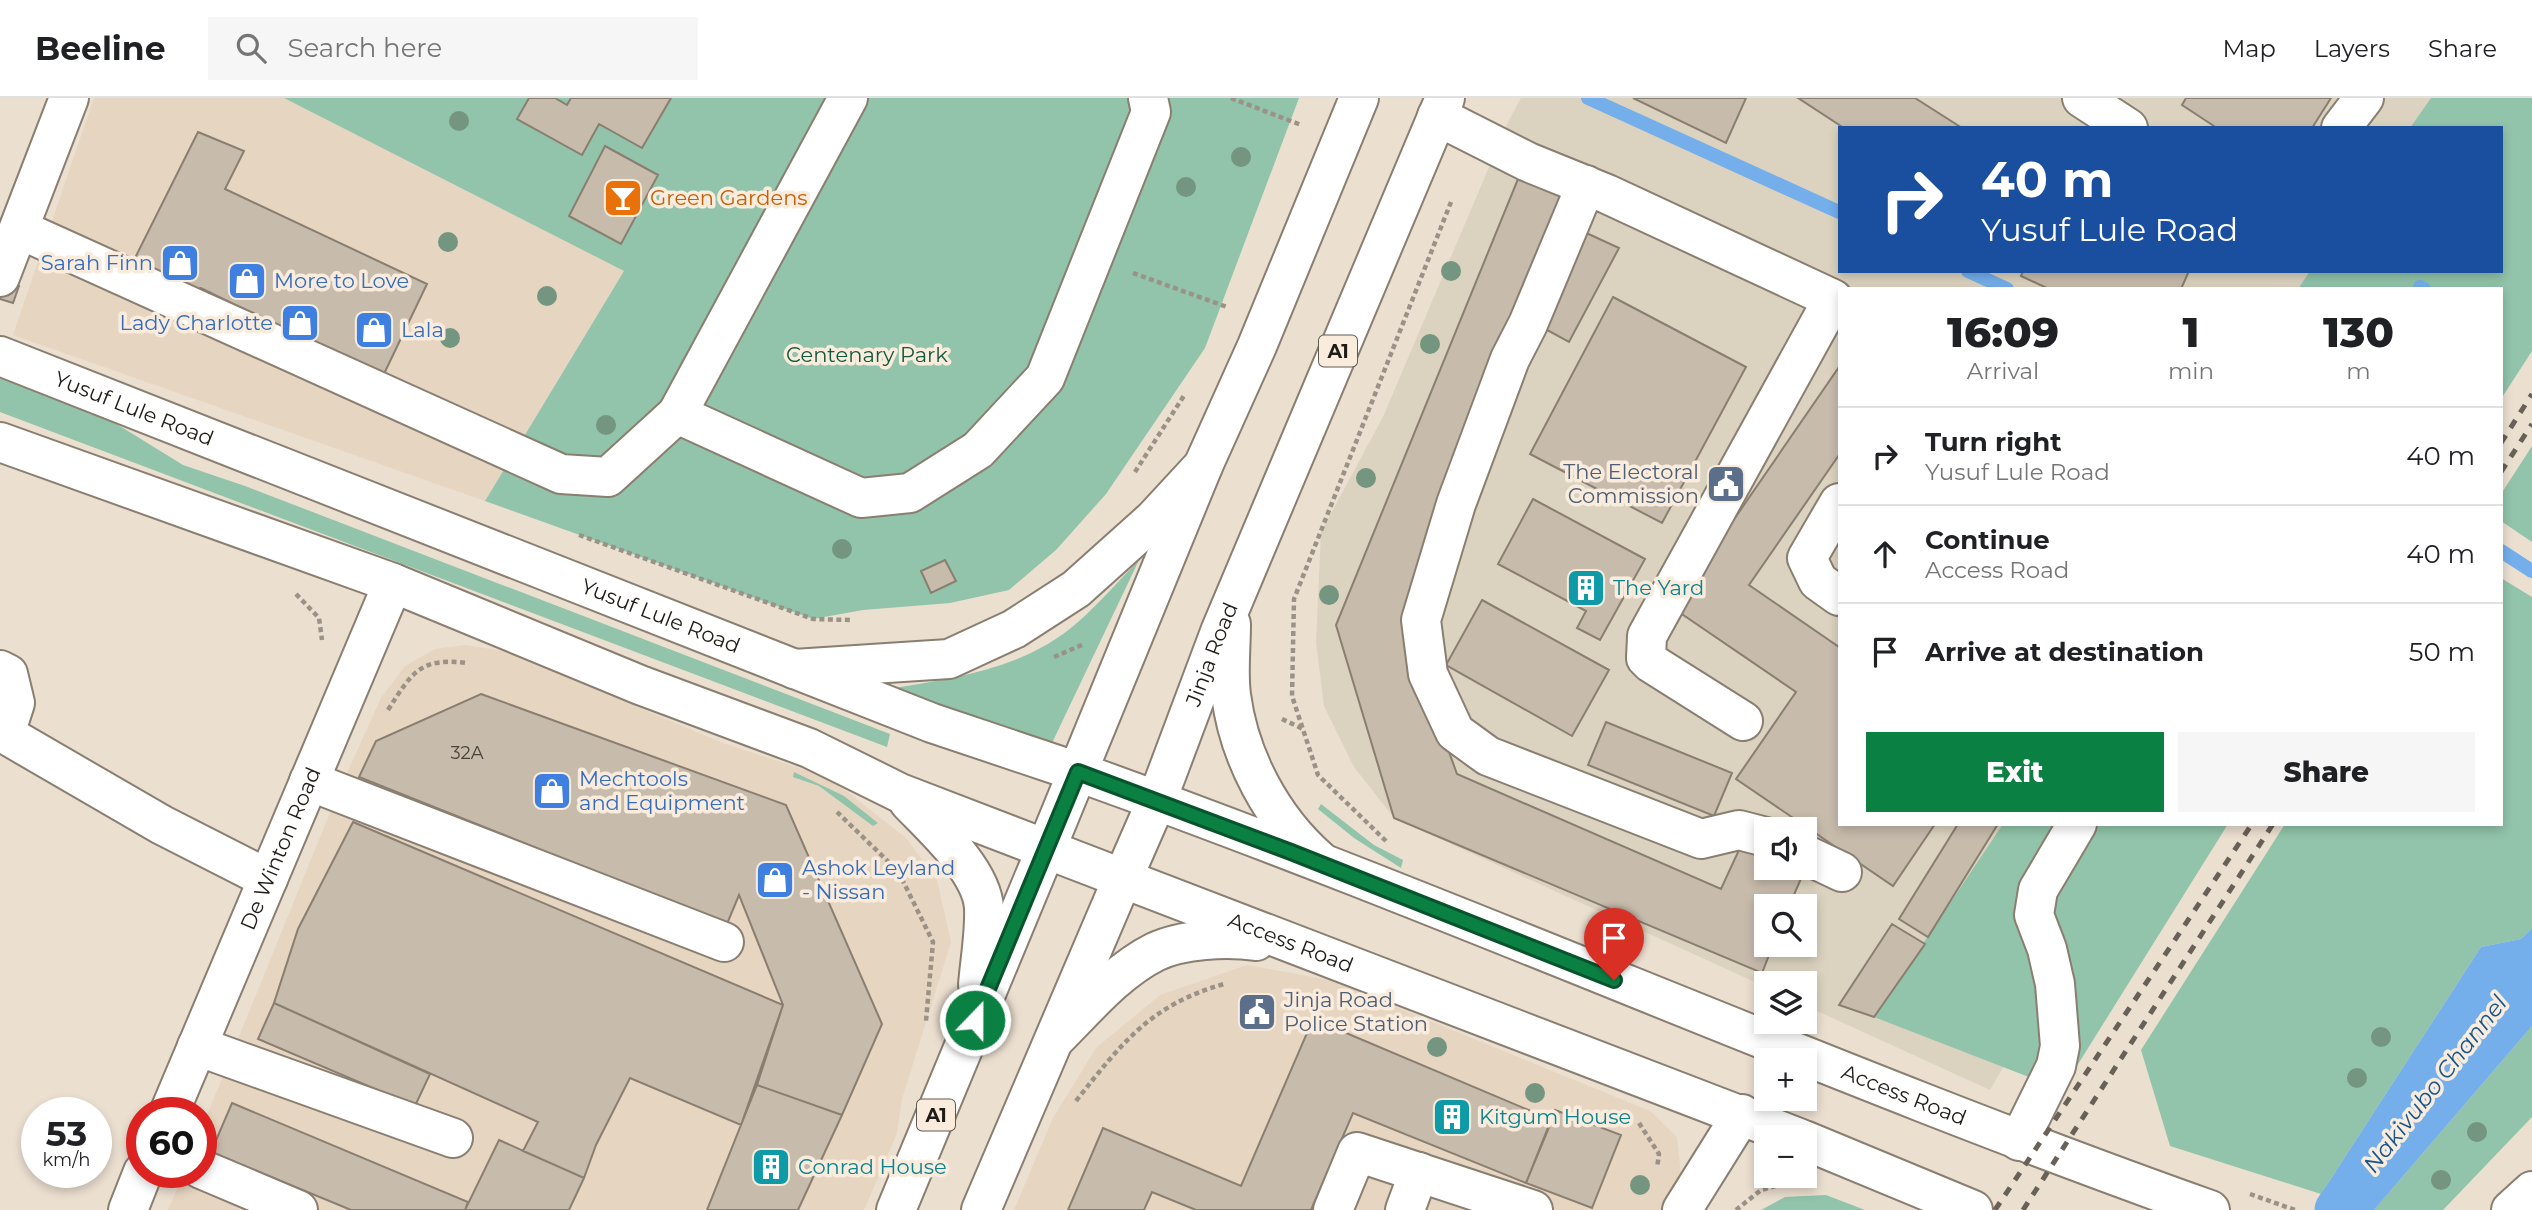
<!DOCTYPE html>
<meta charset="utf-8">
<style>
:root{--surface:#fff;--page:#f6f6f6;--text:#202124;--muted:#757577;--line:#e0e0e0;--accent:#0b8043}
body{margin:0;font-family:Montserrat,sans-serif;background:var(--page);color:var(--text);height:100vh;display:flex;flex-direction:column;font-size:26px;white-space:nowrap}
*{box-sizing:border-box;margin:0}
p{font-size:23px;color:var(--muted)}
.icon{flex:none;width:38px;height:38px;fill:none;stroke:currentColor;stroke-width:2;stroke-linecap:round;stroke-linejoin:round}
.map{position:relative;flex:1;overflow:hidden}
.details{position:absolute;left:1838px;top:189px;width:665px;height:539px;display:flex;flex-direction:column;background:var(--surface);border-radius:0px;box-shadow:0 4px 10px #0003}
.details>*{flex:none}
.top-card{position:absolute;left:1838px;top:28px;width:665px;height:147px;border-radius:0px;box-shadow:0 4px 10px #0003;background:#1a4fa0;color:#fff;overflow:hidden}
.buttons{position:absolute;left:1754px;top:719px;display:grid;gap:14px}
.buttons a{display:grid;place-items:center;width:63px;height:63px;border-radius:0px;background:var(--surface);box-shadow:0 4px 10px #0003;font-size:35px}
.speed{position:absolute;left:21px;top:999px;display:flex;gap:14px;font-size:35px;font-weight:700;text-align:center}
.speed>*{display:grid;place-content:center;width:91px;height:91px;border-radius:50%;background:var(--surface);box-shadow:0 4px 10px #0003;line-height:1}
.speed small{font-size:18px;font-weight:400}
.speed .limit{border:10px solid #d22;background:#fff;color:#111}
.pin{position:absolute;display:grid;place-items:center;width:60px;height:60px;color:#fff;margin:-72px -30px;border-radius:50% 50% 50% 0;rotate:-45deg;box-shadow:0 0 7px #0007}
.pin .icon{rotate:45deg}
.me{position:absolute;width:77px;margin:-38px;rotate:22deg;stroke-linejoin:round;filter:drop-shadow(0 0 5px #0008)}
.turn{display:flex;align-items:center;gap:24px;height:147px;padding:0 28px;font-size:32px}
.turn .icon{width:91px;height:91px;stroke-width:2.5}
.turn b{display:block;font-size:49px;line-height:60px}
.eta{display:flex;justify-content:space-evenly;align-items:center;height:119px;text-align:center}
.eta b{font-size:42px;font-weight:800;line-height:49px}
.cta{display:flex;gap:14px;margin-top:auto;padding:14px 28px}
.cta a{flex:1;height:80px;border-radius:0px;background:var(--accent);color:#fff;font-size:28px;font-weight:800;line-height:80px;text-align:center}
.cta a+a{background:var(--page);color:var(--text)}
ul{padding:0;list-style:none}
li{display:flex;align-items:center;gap:21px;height:98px;padding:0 28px;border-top:2px solid var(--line)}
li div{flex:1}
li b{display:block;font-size:26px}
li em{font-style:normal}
header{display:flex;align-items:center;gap:42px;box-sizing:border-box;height:98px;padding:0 35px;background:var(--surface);border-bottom:2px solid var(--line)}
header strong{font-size:33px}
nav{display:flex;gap:38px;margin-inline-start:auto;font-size:24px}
.search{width:490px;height:63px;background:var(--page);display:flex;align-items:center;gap:18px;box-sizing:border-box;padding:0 24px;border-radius:0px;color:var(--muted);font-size:26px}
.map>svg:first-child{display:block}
</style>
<header>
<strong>Beeline</strong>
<div class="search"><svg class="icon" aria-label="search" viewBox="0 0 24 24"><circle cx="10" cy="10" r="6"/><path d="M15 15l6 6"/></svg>Search here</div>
<nav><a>Map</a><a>Layers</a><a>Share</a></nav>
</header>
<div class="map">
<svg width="2532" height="1112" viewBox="0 0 2532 1112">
<rect width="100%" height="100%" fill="#ebdfd0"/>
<path fill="#e6d5c0" d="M94,0H284L624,173L485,403L13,237Z
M465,547L503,553L723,645L820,677L846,693L906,740L937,782L951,844L902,1001L897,1035L864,1112H168L184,1075L201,1074V1032L338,695L381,600L405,568L435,551Z
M1247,867L1330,882L1650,1013L1677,1039L1681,1077L1663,1112H1014L1053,1020L1096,950L1160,897Z"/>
<path fill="#dbd3bf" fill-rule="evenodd" d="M1521,0H2532L2501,30H1839V173H2467L2456,191H1839V726H2145L1990,992L1804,907V886H1766V889L1394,720L1354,669L1324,608L1316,544L1321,434L1383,319L1509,22ZM1766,732H1804V770H1766ZM1766,808H1804V847H1766Z"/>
<path fill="#91c4aa" d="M284,0H1299L1205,250L1106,396L1056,452L1009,492L950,505L863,512L813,521L485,403L624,173Z
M2431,0H2532V253L2501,301V191H2298L2310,173H2501V30H2410Z
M0,280L102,317L183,367L245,388L890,636L887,649L0,314Z
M2532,348V444L2501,423V396Z
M1139,462L1052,645L887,591C955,580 1025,571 1078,524C1100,505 1119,482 1139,462Z
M2501,480L2532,499V830L2521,841L2481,849L2321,1096L2170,1048L2141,952L2285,726H2501Z
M794,674L844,698L878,725L873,728L819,688L793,679Z
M1321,706L1374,747L1403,762L1401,770L1354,740L1318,711Z
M2003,726H2228L2075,971L2047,986L1874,919Z
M2532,928V1019L2443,1112H2374Z
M1826,1097L1865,1112H1761L1785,1099Z"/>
<path fill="#74afeb" d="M2532,830V928L2374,1112H2363L2321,1096L2481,849L2521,841Z"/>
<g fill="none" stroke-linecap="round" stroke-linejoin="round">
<path stroke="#74afeb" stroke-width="14" d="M1588,0L1839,114
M1968,173L2007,191
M2420,189L2424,191
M2501,453L2532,473"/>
<path stroke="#74afeb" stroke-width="47" d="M2338,1112L2382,1053"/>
</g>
<path fill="#c7bbac" stroke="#897e70" stroke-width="2" d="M529,0H555L567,7L571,0H671L642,50L599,26L582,57L517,21Z
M1633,0H1746L1726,45Z
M1798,0H1915L1962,30H1844Z
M2186,0H2331L2312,30H2217L2182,7Z
M198,34L244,53L225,91L427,186L383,278L276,243L256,217L201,190L183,195L131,168Z
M605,48L658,77L621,146L569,118Z
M1518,81L1562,95L1405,532L1457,676L1721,791L1744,741L1766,750V770H1804L1807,767L1789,808H1766V847H1773L1762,875L1394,720L1336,527Z
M1582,133L1619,150L1569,244L1536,226Z
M2023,173H2189L2181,191H2049L2021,178Z
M0,182L19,188L13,205L0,201Z
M1613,199L1746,269L1662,425L1530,356Z
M1839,269V357L1749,487L1839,549V726H1935L1893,788L1736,681L1796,594L1673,510Z
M1533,401L1645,461L1600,542L1577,530L1586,513L1498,466Z
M945,462L956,483L931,495L921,473Z
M1482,502L1609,572L1572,638L1446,567Z
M481,596L786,707L882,926L842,1017L757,987L783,907L739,797L727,826L359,679L376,643Z
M1606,624L1732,675L1714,718L1588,667Z
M353,724L783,907L741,1027L630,980L596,1047L584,1080L523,1053L538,1024L274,905L298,831Z
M1958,726H1998L1928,839L1899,821Z
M1892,826L1925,846L1874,919L1839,907Z
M1250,902L1270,909L1263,927L1244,920Z
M274,905L430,976L415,1008L258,941Z
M1313,921L1552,1022L1526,1085L1353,1015L1311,1112H1196L1152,1094L1144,1112H1068L1103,1030L1241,1088Z
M757,987L842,1017L798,1112H707Z
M232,1005L468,1104L465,1112H351L211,1054Z
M1555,1012L1621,1037L1592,1110L1526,1085Z
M499,1042L584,1080L569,1112H465Z"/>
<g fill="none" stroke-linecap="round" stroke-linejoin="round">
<g stroke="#897e70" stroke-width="42">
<g id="minor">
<path d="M848,0L677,316L861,400L910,395L978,352L1045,280L1151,14L1148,0"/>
<path d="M2082,0L2128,30"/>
<path d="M1437,18L1528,64L1607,96L1833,201L1647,538L1646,560L1651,565L1743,623"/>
<path d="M2341,30L2364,0"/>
<path d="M1586,87L1528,226L1510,261L1456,406L1421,522L1428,576L1455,634L1488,658L1701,741L1739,732L1766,739"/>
<path d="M19,131L561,376L608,379L677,316"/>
<path d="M0,179L69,0"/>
<path d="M1839,405L1807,460L1818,483L1839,498"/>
<path d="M0,572L8,576L15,605L5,636L162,727L268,781"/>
<path d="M309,683L724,844"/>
<path d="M1804,756L1842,774"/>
<path d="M197,948L453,1040"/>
<path id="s1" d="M169,1015L393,485"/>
<path d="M2019,1043L2056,968L2060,948L2055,886L2047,851L2034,817L2038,792L2077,726"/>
<path d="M201,1071L298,1112"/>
<path d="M128,1112L143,1074"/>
<path d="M1333,1112L1357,1054L1533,1112"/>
<path d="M1405,1112L1419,1074"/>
<path d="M1682,1112L1742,1016"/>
<path d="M2511,1112L2532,1093"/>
</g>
</g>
<g stroke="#897e70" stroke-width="42">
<g id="major">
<path id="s2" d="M0,258L932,625L1078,674"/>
<path d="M0,344L393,485L640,587L809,650L900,695L1046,751L896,1112"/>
<path d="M909,704C933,729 982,773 984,810C985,836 980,862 978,887"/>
<path d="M981,1112L1122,782"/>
</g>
</g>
<g stroke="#897e70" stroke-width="42">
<g id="highway">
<path id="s3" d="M1203,368L1046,751L1799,1040"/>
<path d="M1231,526C1231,549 1228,574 1231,597C1239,659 1272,721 1319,762"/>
<path d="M794,571L949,561L1014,531L1076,491L1154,421L1203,368L1257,248L1359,0"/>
<path id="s4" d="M1078,674C1459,810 1829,977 2210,1112"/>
<path id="s5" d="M1122,782L1157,702L1220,534L1445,0"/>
<path d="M1057,939C1087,909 1117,873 1155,854C1182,841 1227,839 1256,843"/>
<path d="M1804,1042L1973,1112"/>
</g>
</g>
<path stroke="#9b9287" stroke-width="4.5" stroke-dasharray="5 3.5" stroke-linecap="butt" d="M1231,0L1301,27
M1133,175L1227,209
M1135,374L1185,296
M579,437L813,521L850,522
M296,496L319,520L322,542
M1054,559L1084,546
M388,612C412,575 419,559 468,565
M1282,621L1303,631
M837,714L898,773L933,844L926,923
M1386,743L1318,677L1292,598L1294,501L1451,104
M1076,1003C1122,945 1150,907 1224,886
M1639,1025L1659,1056L1657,1070
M2250,1096L2295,1112
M1736,1112L1761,1092L1790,1084"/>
<use href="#minor" stroke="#fff" stroke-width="38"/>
<use href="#major" stroke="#fff" stroke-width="38"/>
<use href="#highway" stroke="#fff" stroke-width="38"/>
<path stroke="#686158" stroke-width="5" stroke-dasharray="9 9" stroke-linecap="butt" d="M2501,345L2532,296
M2501,374L2532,326
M1995,1112L2252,726
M2023,1112L2273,726"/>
</g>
<g fill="#74957f">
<circle cx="459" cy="23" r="10"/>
<circle cx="1241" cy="59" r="10"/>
<circle cx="1186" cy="89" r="10"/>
<circle cx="448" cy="144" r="10"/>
<circle cx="1451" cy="173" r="10"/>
<circle cx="547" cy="198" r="10"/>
<circle cx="450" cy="240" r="10"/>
<circle cx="1430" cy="246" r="10"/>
<circle cx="606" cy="327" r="10"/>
<circle cx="1366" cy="380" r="10"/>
<circle cx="842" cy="451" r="10"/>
<circle cx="1329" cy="497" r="10"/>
<circle cx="2381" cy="939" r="10"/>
<circle cx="1437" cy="949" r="10"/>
<circle cx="2357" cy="980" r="10"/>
<circle cx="1535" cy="995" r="10"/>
<circle cx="2477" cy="1034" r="10"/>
<circle cx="2441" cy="1082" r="10"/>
<circle cx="1640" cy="1087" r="10"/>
</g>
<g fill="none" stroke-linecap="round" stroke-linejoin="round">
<g stroke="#07532c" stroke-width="18">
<path id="route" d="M975,922L1078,674L1291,754L1614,882"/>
</g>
<use href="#route" stroke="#0b8043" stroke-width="12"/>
</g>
<defs>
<g id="bar-square" transform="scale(2.0125)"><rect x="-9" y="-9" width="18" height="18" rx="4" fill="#e8710a" stroke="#f9ecdd"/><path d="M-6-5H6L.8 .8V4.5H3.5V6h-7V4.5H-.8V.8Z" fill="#fff"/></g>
<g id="shop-square" transform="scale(2.0125)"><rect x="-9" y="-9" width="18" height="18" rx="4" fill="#3f7fe0" stroke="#f9ecdd"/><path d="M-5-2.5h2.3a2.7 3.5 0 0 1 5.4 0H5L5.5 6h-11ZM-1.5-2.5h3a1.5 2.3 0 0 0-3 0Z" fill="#fff"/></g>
<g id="civic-square" transform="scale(2.0125)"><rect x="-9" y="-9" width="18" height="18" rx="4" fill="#5c6f8a" stroke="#f9ecdd"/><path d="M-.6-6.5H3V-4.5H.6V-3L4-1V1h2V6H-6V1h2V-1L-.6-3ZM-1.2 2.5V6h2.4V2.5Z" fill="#fff"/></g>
<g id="building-square" transform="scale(2.0125)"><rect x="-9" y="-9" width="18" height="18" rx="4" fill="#0f9aa8" stroke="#f9ecdd"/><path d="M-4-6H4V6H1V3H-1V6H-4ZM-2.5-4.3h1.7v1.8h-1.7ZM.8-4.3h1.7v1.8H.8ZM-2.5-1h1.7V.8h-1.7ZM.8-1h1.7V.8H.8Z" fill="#fff"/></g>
</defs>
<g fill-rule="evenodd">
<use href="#bar-square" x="623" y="100"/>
<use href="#shop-square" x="180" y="165"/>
<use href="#shop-square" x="247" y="183"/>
<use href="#shop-square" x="300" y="225"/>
<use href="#shop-square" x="374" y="232"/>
<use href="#civic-square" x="1726" y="386"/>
<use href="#building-square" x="1586" y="490"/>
<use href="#shop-square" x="552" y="693"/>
<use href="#shop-square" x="775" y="782"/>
<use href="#civic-square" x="1257" y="914"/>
<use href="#building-square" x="1452" y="1019"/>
<use href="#building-square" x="771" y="1069"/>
</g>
<g text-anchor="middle" stroke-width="7" stroke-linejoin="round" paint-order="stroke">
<g font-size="18" fill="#49433c">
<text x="467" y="661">32A</text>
</g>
<g fill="#f9ecdd" stroke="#605a52" stroke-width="2">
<rect x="1319" y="237.5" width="38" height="31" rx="5"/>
<rect x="917" y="1001.5" width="38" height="31" rx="5"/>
</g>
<g font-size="19" font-weight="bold" fill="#1f1b16">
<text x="1338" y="260">A1</text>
<text x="936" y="1024">A1</text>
</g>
<g font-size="21" fill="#c56008" stroke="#f9ecdd" text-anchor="start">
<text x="650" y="107">Green Gardens</text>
</g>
<g font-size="21" fill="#366cbe" stroke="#f9ecdd" text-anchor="start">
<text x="153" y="172" text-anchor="end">Sarah Finn</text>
<text x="274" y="190">More to Love</text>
<text x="273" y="232" text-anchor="end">Lady Charlotte</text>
<text x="401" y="239">Lala</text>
<text x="579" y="688">Mechtools<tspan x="579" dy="24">and Equipment</tspan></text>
<text x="802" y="777">Ashok Leyland<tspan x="802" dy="24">- Nissan</tspan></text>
</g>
<g font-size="21" fill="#13593d" stroke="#f9ecdd">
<text x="867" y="264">Centenary Park</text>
</g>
<g font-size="21" fill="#1f1b16" stroke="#f9ecdd">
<text dy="7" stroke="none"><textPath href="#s2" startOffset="144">Yusuf Lule Road</textPath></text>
<text dy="7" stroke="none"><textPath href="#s2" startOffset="710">Yusuf Lule Road</textPath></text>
<text dy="7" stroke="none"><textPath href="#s5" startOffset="243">Jinja Road</textPath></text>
<text dy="7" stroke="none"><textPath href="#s1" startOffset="287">De Winton Road</textPath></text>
<text dy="7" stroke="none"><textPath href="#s3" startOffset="676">Access Road</textPath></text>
<text dy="7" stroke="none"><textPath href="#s4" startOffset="887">Access Road</textPath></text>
</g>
<g font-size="21" fill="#4e5e75" stroke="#f9ecdd" text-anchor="end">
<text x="1699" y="381">The Electoral<tspan x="1699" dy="24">Commission</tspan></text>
<text x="1284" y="909" text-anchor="start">Jinja Road<tspan x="1284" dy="24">Police Station</tspan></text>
</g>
<g font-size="21" fill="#0d838f" stroke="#f9ecdd" text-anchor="start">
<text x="1613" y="497">The Yard</text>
<text x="1479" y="1026">Kitgum House</text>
<text x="798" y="1076">Conrad House</text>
</g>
<g font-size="23" font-style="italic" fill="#17558d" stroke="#f9ecdd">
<text transform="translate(2435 986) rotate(-52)" y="8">Nakivubo Channel</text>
</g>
</g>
</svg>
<div class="buttons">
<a><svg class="icon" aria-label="sound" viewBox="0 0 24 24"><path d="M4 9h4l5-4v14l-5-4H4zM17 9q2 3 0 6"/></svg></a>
<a><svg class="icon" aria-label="search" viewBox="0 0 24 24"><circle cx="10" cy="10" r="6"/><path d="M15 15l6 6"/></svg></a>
<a><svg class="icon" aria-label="layers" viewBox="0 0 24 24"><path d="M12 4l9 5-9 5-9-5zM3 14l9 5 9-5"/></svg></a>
<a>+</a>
<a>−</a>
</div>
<div class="speed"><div>53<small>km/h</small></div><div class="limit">60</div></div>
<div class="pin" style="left:1614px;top:882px;background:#d93025"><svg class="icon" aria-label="arrive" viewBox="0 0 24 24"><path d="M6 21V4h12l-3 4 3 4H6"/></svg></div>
<svg class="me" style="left:975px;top:922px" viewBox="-20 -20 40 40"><circle r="17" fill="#0b8043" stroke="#fff" stroke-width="3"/><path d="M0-11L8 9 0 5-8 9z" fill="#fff"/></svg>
<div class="top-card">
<div class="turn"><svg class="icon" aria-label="right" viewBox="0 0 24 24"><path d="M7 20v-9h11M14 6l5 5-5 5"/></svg><div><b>40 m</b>Yusuf Lule Road</div></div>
</div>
<section class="details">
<div class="eta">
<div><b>16:09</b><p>Arrival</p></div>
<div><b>1</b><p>min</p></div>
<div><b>130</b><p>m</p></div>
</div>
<ul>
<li><svg class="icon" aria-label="right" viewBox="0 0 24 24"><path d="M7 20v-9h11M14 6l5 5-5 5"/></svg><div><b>Turn right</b><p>Yusuf Lule Road</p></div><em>40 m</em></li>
<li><svg class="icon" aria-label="ahead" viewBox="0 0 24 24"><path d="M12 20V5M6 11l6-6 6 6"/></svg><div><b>Continue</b><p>Access Road</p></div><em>40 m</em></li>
<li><svg class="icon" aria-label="arrive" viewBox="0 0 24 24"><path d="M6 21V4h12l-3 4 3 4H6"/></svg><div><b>Arrive at destination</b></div><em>50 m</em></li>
</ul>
<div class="cta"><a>Exit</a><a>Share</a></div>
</section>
</div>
